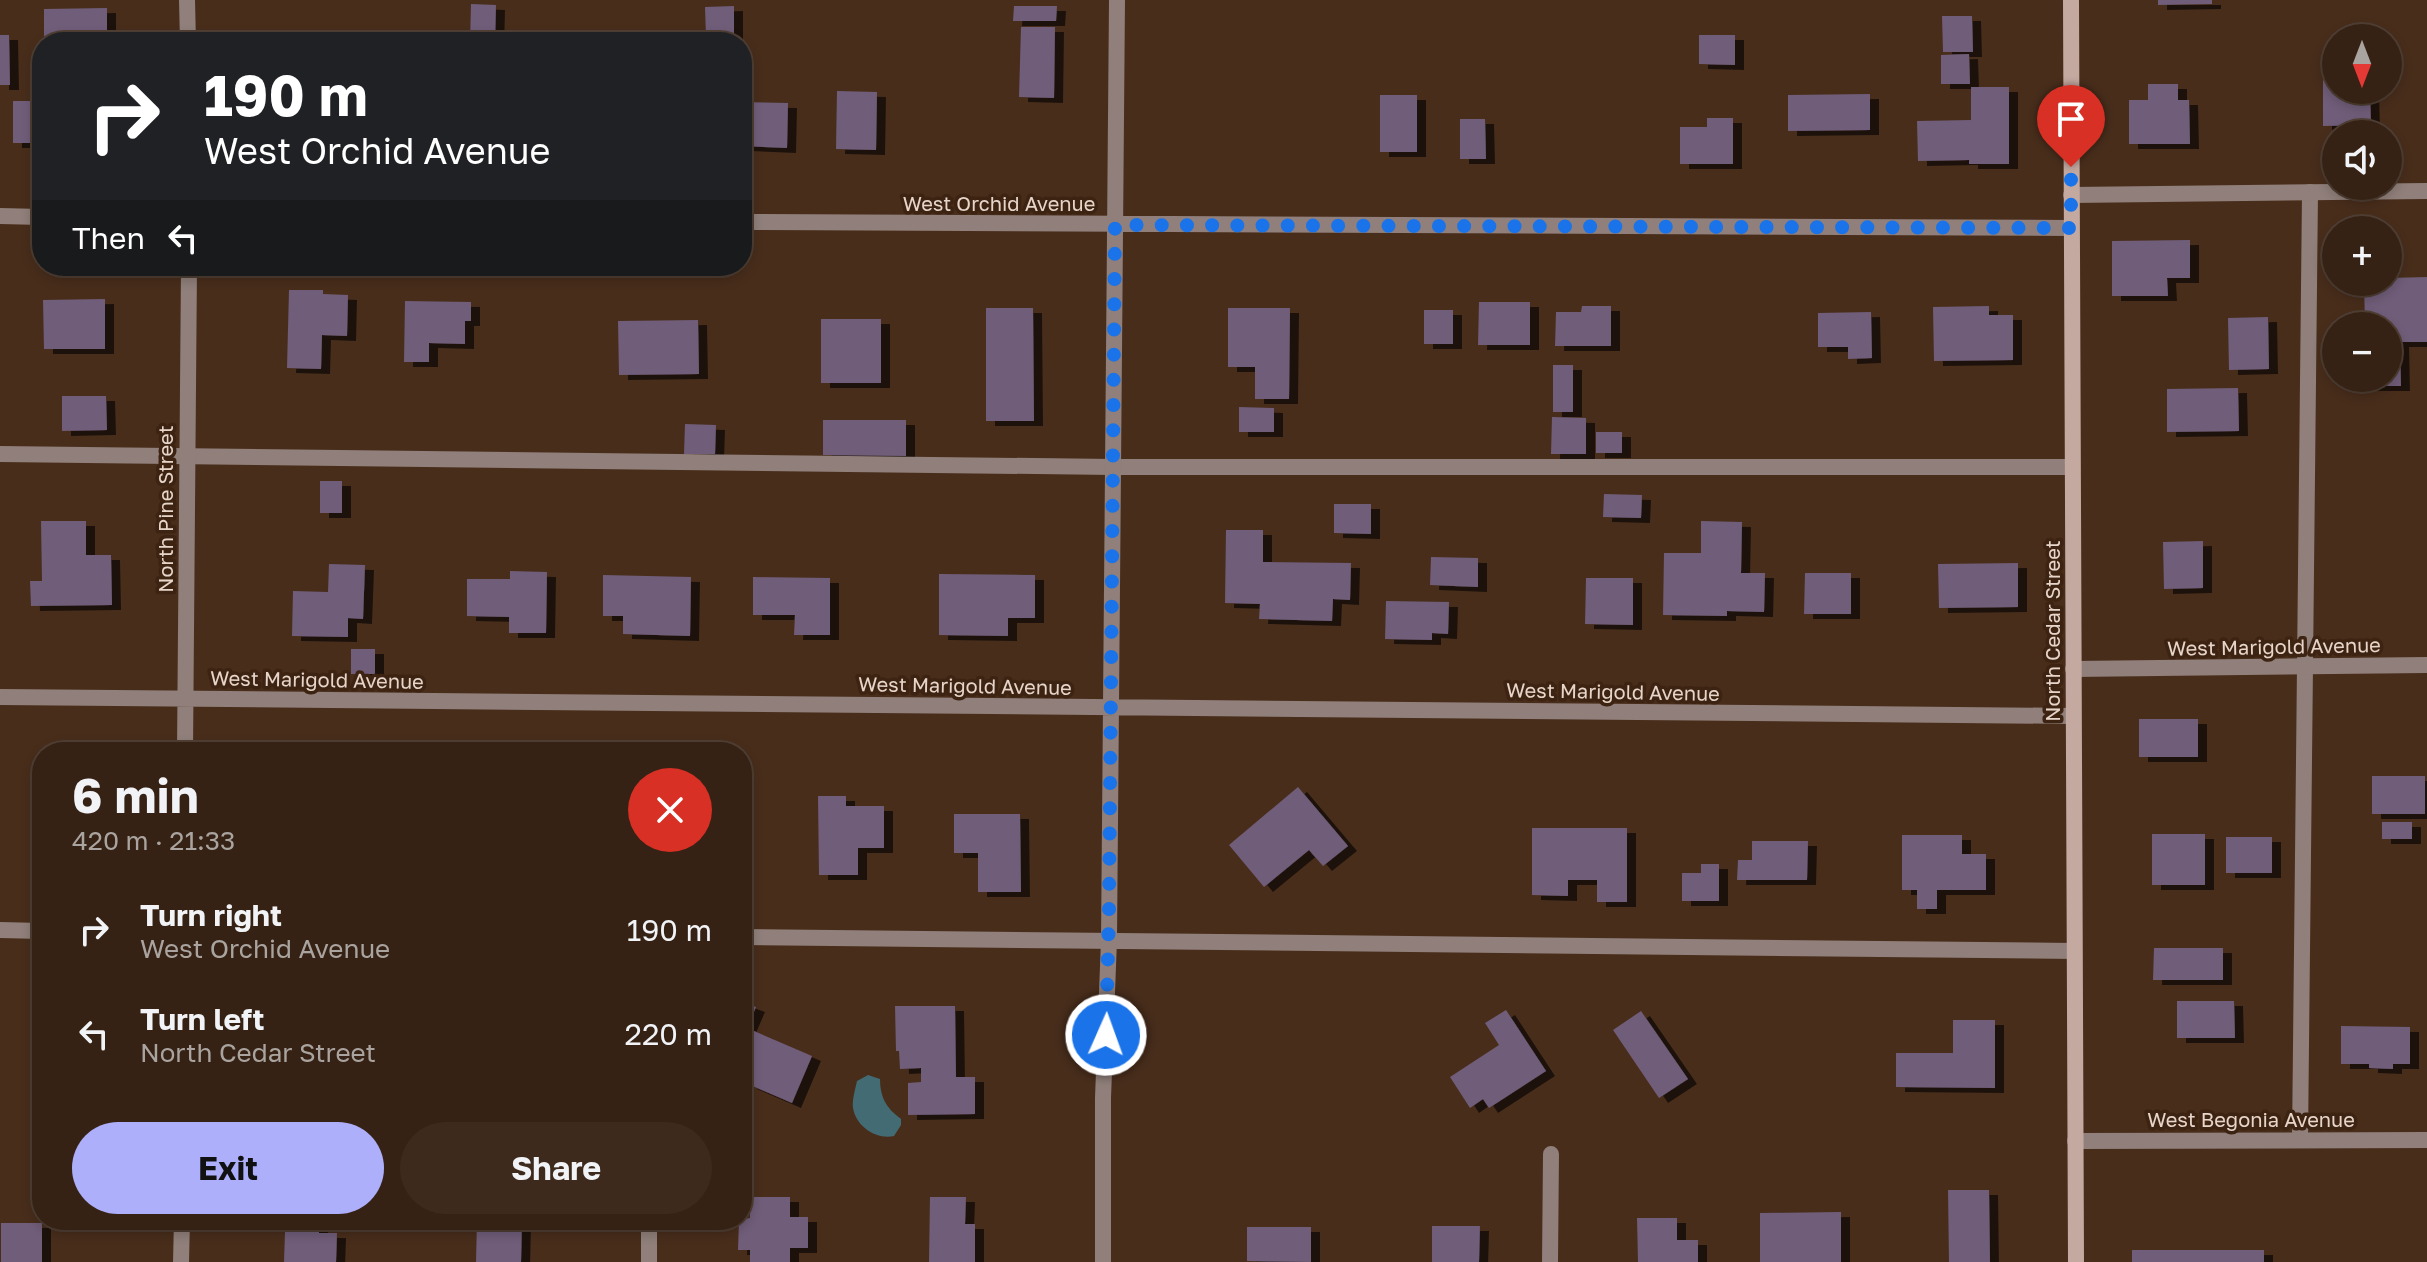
<!DOCTYPE html>
<meta charset="utf-8">
<style>
:root{--surface:#362214;--page:#3d2a1d;--text:#f1f3f6;--muted:#aaa4a0;--line:#503f34;--accent:#adaffb}
body{margin:0;font-family:"Golos Text",sans-serif;background:var(--page);color:var(--text);height:100vh;display:flex;flex-direction:column;font-size:30px;white-space:nowrap}
*{box-sizing:border-box;margin:0}
p{font-size:26px;color:var(--muted)}
.icon{flex:none;width:44px;height:44px;fill:none;stroke:currentColor;stroke-width:2;stroke-linecap:round;stroke-linejoin:round}
.map{position:relative;flex:1;overflow:hidden}
.side{position:absolute;left:32px;top:742px;width:720px;height:488px;display:flex;flex-direction:column;background:var(--surface);border-radius:32px;box-shadow:0 4px 12px #0003,0 0 0 2px var(--line)}
.side>*{flex:none}
.top-card{position:absolute;left:32px;top:32px;width:720px;height:244px;border-radius:32px;box-shadow:0 4px 12px #0003,0 0 0 2px var(--line);background:#202124;color:#fff;overflow:hidden}
.needle{width:52px;rotate:180deg}
.tools{position:absolute;left:2322px;top:24px;display:grid;gap:16px}
.tools a{display:grid;place-items:center;width:80px;height:80px;border-radius:50%;background:var(--surface);box-shadow:0 4px 12px #0003,0 0 0 2px var(--line);font-size:40px}
.pin{position:absolute;display:grid;place-items:center;width:68px;height:68px;color:#fff;margin:-82px -34px;border-radius:50% 50% 50% 0;rotate:-45deg;box-shadow:0 0 8px #0007}
.pin .icon{rotate:45deg}
.me{position:absolute;width:88px;margin:-44px;rotate:2deg;stroke-linejoin:round;filter:drop-shadow(0 0 6px #0008)}
.turn{display:flex;align-items:center;gap:28px;height:168px;padding:0 40px;font-size:36px}
.turn .icon{width:104px;height:104px;stroke-width:2.5}
.turn b{display:block;font-size:56px;line-height:68px}
.then{display:flex;align-items:center;height:76px;padding:0 40px;background:#0003;gap:16px;font-size:30px}
.round{display:grid;place-items:center;flex:none;width:84px;height:84px;border-radius:42px;background:var(--page)}
.overview{display:flex;align-items:center;justify-content:space-between;height:136px;padding:0 40px}
h1{font-size:48px;font-weight:700;line-height:60px}
.action{display:flex;gap:16px;margin-top:auto;padding:16px 40px}
.action a{flex:1;height:92px;border-radius:48px;background:var(--accent);color:#111;font-size:32px;font-weight:700;line-height:92px;text-align:center}
.action a+a{background:var(--page);color:var(--text)}
ul{padding:0;list-style:none}
li{display:flex;align-items:center;gap:24px;height:104px;padding:0 40px}
li div{flex:1}
li b{display:block;font-size:30px}
li em{font-style:normal}
.map>svg:first-child{display:block}
</style>
<div class="map">
<svg width="2427" height="1262" viewBox="0 0 2427 1262">
<defs>
<filter id="shadow"><feDropShadow dx="9" dy="5" stdDeviation="0" flood-color="#0009"/></filter>
</defs>
<rect width="100%" height="100%" fill="#482d1b"/>
<path fill="#436b73" d="M868,1075L880,1079C880,1097 886,1108 901,1119V1125L894,1136C877,1140 856,1127 853,1108C852,1100 855,1090 857,1081Z"/>
<path fill="#6f5d79" filter="url(#shadow)" d="M2158,0H2212V4L2158,5Z
M471,4L496,5L495,42H470Z
M734,6V36L706,37L705,7Z
M1014,6H1057L1056,21H1013Z
M107,8V42H44V9Z
M1942,16H1972L1973,52H1943Z
M1021,27H1055L1054,98L1019,97Z
M0,35H9L10,85H0Z
M1699,35H1735V65L1699,64Z
M1969,54L1970,84H1941V55Z
M2323,68H2336V90H2370L2371,125L2323,126Z
M2148,84H2178V100H2189L2190,144H2129V100H2148Z
M1971,87H2009V164H1969V160L1918,161L1917,121L1971,120Z
M837,91L877,92L876,150L836,149Z
M1870,94V130L1788,131V95Z
M1380,95H1417V152H1380Z
M13,101H42V143H13Z
M742,102L788,103L787,148L743,146Z
M1707,118H1733V164H1680V127H1707Z
M1460,119H1485L1486,159H1460Z
M2190,240V278H2167L2168,296H2112V241Z
M2427,277V342H2400L2401,386H2366V378H2388V326H2365L2364,282H2388V278Z
M289,290H323V294L348,295L347,336L322,335L321,369L287,368Z
M105,299V349H44L43,300Z
M405,301L471,302V321H465V344L429,343V362H404Z
M1479,302H1530V345H1478Z
M1582,306H1611V346H1555L1556,312H1581Z
M1989,306V315H2013V360L1934,361L1933,307Z
M986,308H1033L1034,421H986Z
M1228,308H1290L1289,399H1255V367H1228Z
M1424,310H1453V344H1424Z
M1871,312L1872,358L1848,359V347H1818V313Z
M2268,317L2269,369L2229,370L2228,318Z
M821,319H881V383H821Z
M698,320L699,374L619,375L618,321Z
M1553,365H1573V412H1553Z
M2238,388L2239,431L2167,432V389Z
M62,396H106L107,430L62,431Z
M1239,407L1274,408V432H1239Z
M1552,417L1586,418V454H1551Z
M823,420H906V456L823,455Z
M685,424L716,425L715,454H684Z
M1596,432H1622V453H1596Z
M320,481H342V513H320Z
M1604,494L1642,495L1641,518L1603,517Z
M1334,504H1371V534L1334,533Z
M41,521H86V555H111L112,605L31,606L30,581H42Z
M1701,521L1742,522L1741,573H1765L1764,612L1727,611V616L1663,615L1664,553H1701Z
M1226,530H1263V562L1351,563L1350,600L1333,599L1332,621L1259,619L1260,604L1225,603Z
M2203,541V588L2164,589L2163,542Z
M1431,557L1478,558V587L1430,585Z
M2018,563V607L1939,608L1938,564Z
M329,564L365,565L363,619L348,618V637L292,636L293,591L328,592Z
M510,571L547,572L546,633H509V617L467,616V579H510Z
M1805,573H1851V614H1804Z
M939,574L1035,575V618H1008V636L939,635Z
M603,575L691,577L690,636L623,634V616H603Z
M753,577L830,578V635H794L795,615H753Z
M1586,578H1633V625L1585,624Z
M1386,601L1449,602L1448,634L1432,633V640L1385,639Z
M351,649H375V674H351Z
M2139,719H2198V757H2139Z
M2372,776H2425V814H2372Z
M1298,787L1348,846L1323,866L1309,850L1264,887L1229,845Z
M818,796H846V806H884V848H858V875H819Z
M742,800H745V839H742Z
M954,814H1020L1021,892H978V853H954Z
M2382,822H2412V839H2382Z
M1532,828H1627V902H1597V880H1568V896L1532,895Z
M2152,834H2205V885H2152Z
M1902,835H1962V854H1986V890H1937V909H1917V890H1902Z
M2226,837H2272V873H2226Z
M1752,841H1808L1807,880H1737L1738,860H1752Z
M1701,864H1719V901H1682V873H1701Z
M2154,948H2223V980H2153Z
M34,991H42V1104H34Z
M2177,1001H2234L2235,1038H2177Z
M742,1002L756,1007L747,1028L812,1056L792,1103L748,1084L752,1076L742,1072Z
M895,1006H955L956,1077H975V1114L908,1115V1083L921,1082V1068L900,1069L899,1051H896Z
M1506,1010L1546,1071L1489,1108L1483,1099L1470,1108L1450,1077L1499,1045L1485,1023Z
M1641,1011L1688,1079L1659,1098L1613,1030Z
M1953,1020H1995V1088L1896,1087V1053H1953Z
M2341,1026L2410,1027V1064H2393V1069L2369,1068V1064H2341Z
M1948,1190H1989L1990,1262H1949Z
M750,1197H790V1217H808V1248H790V1262H750V1250H738L739,1220L750,1218Z
M930,1197H966L965,1224H975V1262H929Z
M1841,1212V1262H1760V1213Z
M1637,1218H1677V1240H1698V1262H1638Z
M477,1220H522L521,1262H476Z
M1,1223H42V1262H1Z
M293,1223L319,1224V1233H337L336,1262H284L285,1232H293Z
M1432,1226H1480L1479,1262H1432Z
M1247,1227H1311V1262L1247,1261Z
M2132,1250H2264V1262H2132Z"/>
<g fill="none" stroke-linecap="round" stroke-linejoin="round">
<path stroke="#907f7a" stroke-width="16" d="M0,454L1113,467H2072
M742,937L2074,951
M2300,1140L2310,192"/>
<path stroke="#907f7a" stroke-width="16" d="M187,0L188,42
M2071,195L2427,191
M0,216L42,217
M742,222L2071,228
M2073,669L2427,665
M0,697L2073,716
M185,752L189,266
M0,930L42,931
M2075,1141L2427,1140
M181,1262L182,1220
M649,1262V1220
M1103,1262V1098L1109,940L1117,0
M1550,1262L1551,1154"/>
<path stroke="#c4a9a1" stroke-width="16" d="M2071,0L2076,1262"/>
</g>
<g fill="none" stroke-linecap="round" stroke-linejoin="round">
<path stroke="#1a73e8" stroke-width="14" stroke-dasharray="0 25.2" d="M1106,1035L1109,911L1115,225L2071,228V167"/>
</g>
<g text-anchor="middle" stroke-width="7" stroke-linejoin="round" paint-order="stroke">
<g font-size="20" fill="#e7d5ca" stroke="#3d2311">
<text x="999" y="211">West Orchid Avenue</text>
<text transform="translate(166 509) rotate(-90)" y="7">North Pine Street</text>
<text transform="translate(2053 631) rotate(-90)" y="7">North Cedar Street</text>
<text transform="translate(2274 647) rotate(-1)" y="7">West Marigold Avenue</text>
<text transform="translate(317 680) rotate(1)" y="7">West Marigold Avenue</text>
<text transform="translate(965 686) rotate(1)" y="7">West Marigold Avenue</text>
<text transform="translate(1613 692) rotate(1)" y="7">West Marigold Avenue</text>
<text x="2251" y="1127">West Begonia Avenue</text>
</g>
</g>
</svg>
<div class="tools">
<a><svg class="needle" viewBox="-14 -14 28 28"><path d="M0-13l5 13h-10z" fill="#e53935"/><path d="M0 13l5-13h-10z" fill="#aaa4a0"/></svg></a>
<a><svg class="icon" aria-label="sound" viewBox="0 0 24 24"><path d="M4 9h4l5-4v14l-5-4H4zM17 9q2 3 0 6"/></svg></a>
<a>+</a>
<a>−</a>
</div>
<div class="pin" style="left:2071px;top:167px;background:#d93025"><svg class="icon" aria-label="arrive" viewBox="0 0 24 24"><path d="M6 21V4h12l-3 4 3 4H6"/></svg></div>
<svg class="me" style="left:1106px;top:1035px" viewBox="-20 -20 40 40"><circle r="17" fill="#1a73e8" stroke="#fff" stroke-width="3"/><path d="M0-11L8 9 0 5-8 9z" fill="#fff"/></svg>
<div class="top-card">
<div class="turn"><svg class="icon" aria-label="right" viewBox="0 0 24 24"><path d="M7 20v-9h11M14 6l5 5-5 5"/></svg><div><b>190 m</b>West Orchid Avenue</div></div>
<div class="then">Then<svg class="icon" aria-label="left" viewBox="0 0 24 24"><path d="M17 20v-9H6M10 6l-5 5 5 5"/></svg></div>
</div>
<section class="side">
<div class="overview"><div><h1>6 min</h1><p>420 m · 21:33</p></div><a class="round" style="background:#d93025;color:#fff"><svg class="icon" aria-label="close" viewBox="0 0 24 24"><path d="M6 6l12 12M18 6L6 18"/></svg></a></div>
<ul>
<li><svg class="icon" aria-label="right" viewBox="0 0 24 24"><path d="M7 20v-9h11M14 6l5 5-5 5"/></svg><div><b>Turn right</b><p>West Orchid Avenue</p></div><em>190 m</em></li>
<li><svg class="icon" aria-label="left" viewBox="0 0 24 24"><path d="M17 20v-9H6M10 6l-5 5 5 5"/></svg><div><b>Turn left</b><p>North Cedar Street</p></div><em>220 m</em></li>
</ul>
<div class="action"><a>Exit</a><a>Share</a></div>
</section>
</div>
